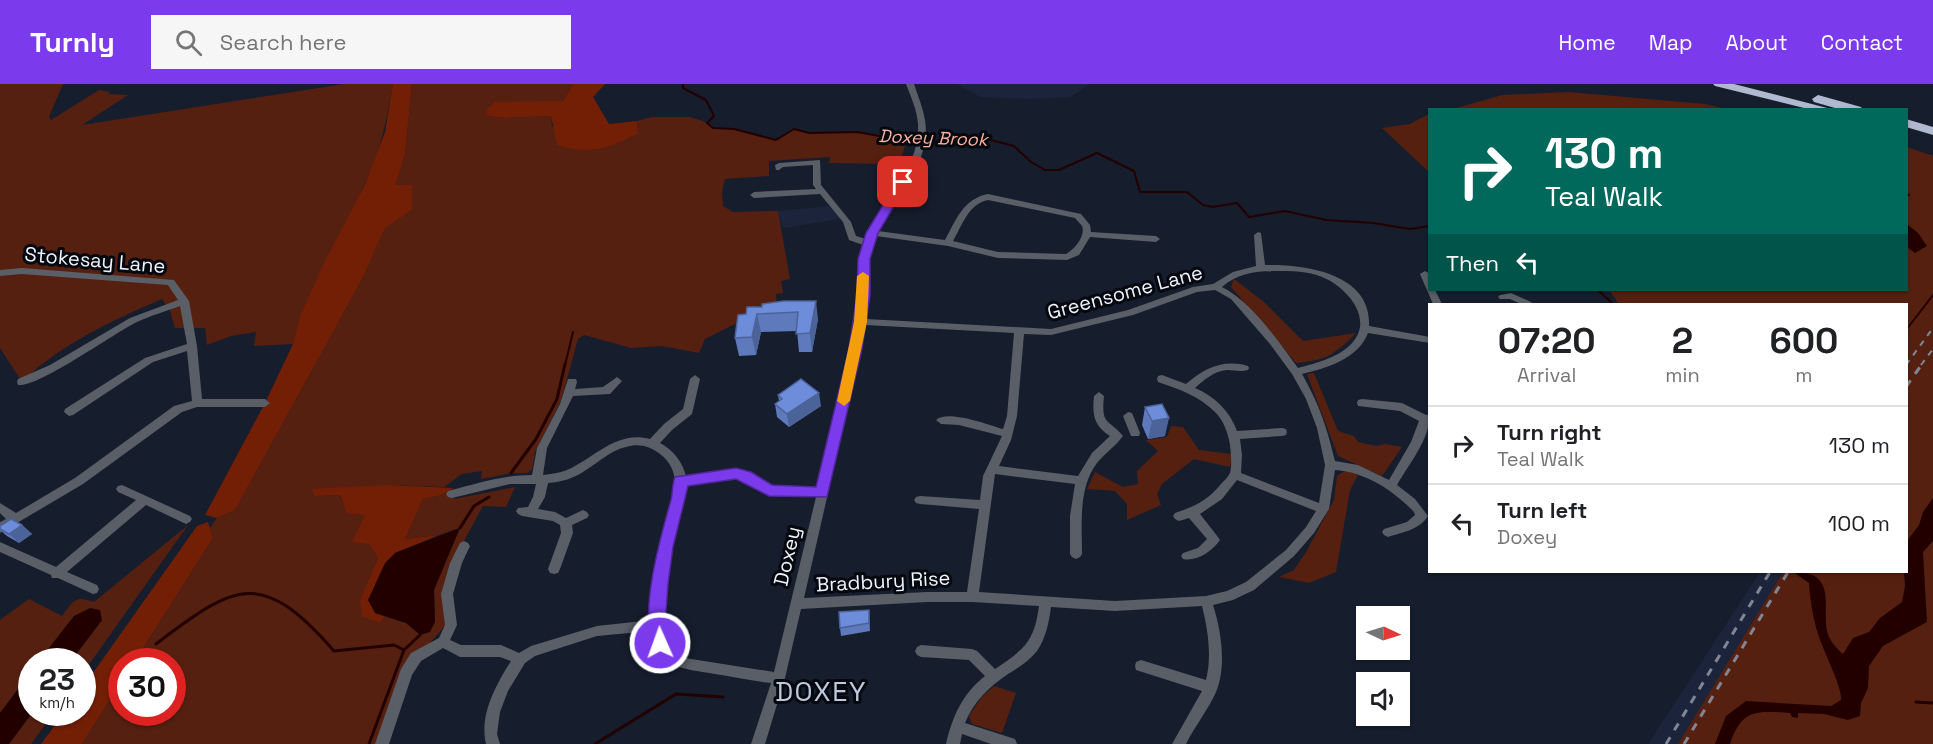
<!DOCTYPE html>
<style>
:root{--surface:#fff;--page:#f6f6f6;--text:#202124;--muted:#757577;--line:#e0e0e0;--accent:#7c3aed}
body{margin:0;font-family:"Space Grotesk",sans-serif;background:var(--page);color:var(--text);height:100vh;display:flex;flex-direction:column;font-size:22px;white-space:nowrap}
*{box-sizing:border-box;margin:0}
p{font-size:20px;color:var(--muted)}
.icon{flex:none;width:33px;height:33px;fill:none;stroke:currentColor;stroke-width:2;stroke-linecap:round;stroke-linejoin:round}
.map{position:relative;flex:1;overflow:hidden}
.details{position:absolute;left:1428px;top:219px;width:480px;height:270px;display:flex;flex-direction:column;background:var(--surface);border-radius:0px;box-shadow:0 2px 4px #0004}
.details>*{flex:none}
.banner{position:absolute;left:1428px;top:24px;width:480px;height:183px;border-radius:0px;box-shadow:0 2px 4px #0004;background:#00695c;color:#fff;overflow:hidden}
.needle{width:39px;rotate:94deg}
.controls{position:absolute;left:1356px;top:522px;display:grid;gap:12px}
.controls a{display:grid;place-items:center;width:54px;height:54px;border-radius:0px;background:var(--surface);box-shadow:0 2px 4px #0004;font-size:30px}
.speed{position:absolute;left:18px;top:564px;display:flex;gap:12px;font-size:30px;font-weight:700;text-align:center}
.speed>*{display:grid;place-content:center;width:78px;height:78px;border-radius:50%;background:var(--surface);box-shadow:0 2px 4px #0004;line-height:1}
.speed small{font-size:15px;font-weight:400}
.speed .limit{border:9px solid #d22;background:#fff;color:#111}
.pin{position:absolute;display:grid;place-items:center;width:51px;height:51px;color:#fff;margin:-26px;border-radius:12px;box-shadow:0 3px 9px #0006}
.me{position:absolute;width:66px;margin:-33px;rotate:358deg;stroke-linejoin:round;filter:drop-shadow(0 0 4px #0008)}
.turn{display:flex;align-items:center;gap:21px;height:126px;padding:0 18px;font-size:27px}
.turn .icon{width:78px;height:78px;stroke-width:2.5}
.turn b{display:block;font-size:42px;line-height:51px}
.then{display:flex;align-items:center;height:57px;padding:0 18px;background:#0003;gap:12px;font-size:22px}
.eta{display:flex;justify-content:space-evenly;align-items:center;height:102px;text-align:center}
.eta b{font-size:36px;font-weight:700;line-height:42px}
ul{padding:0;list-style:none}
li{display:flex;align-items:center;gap:18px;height:78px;padding:0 18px;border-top:2px solid var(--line)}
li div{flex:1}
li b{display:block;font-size:22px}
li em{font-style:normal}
header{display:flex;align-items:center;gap:36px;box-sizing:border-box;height:84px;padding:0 30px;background:var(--accent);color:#fff}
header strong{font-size:28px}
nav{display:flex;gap:33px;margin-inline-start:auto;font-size:21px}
.search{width:420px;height:54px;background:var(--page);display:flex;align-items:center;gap:15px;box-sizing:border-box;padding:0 21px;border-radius:0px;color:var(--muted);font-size:22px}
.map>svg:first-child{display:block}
</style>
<header>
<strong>Turnly</strong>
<div class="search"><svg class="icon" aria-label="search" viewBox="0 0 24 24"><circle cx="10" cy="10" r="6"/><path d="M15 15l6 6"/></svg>Search here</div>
<nav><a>Home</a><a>Map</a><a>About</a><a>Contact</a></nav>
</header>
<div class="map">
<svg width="1933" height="660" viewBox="0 0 1933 660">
<rect width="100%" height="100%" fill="#161d2d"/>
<path fill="#1b243a" d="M957,0H1090L1070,13L1028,15L980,13Z
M832,122L841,135L783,144L778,127Z
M1760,488H1793L1709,660H1648Z"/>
<path fill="#562011" d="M0,0H63L49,33L51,36L99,6L110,8L108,10L128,11L82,41L344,0H393C387,35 380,69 364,101C340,154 308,203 293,260L254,262L256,248L231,252L207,261L205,244H175L170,227L162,215C113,236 59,261 22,298L0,264Z
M412,0H573L563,17L486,32L505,34L551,32L552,43L638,49L637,37L652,33H690L703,37L713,44L734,45L776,56L794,45L809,49L857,48L907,56L899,80L829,79L830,73L769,77V92L725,95L722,107L723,122L733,128L778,127L790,195L781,197L783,209L776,210L777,221L756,222L751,236L733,241L705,255L699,269L662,262L631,264L584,251L578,255L561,317L535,368L532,386L527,389H511L481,395L482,387L462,390L444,403L390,401L315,412L340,411L342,418L365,431L369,460L378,474L360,515L380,539L385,532L406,539L421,551L435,538L434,506L459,444L439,451L405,455L423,415L442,411L453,404L454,415L515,403L506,423L483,422L459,466L447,540L402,589L378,660H82L121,598L122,628H172V578L135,577L213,454L210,444L217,434L235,426L336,243L363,193L385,143L412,126L394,101L405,71Z
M1568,8L1705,20L1726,25H1453L1502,11Z
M1429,30V88L1382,44L1410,40Z
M1907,63L1933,72V660H1678L1783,488H1906V220H1619L1609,206H1906Z
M1234,195L1264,218L1303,257L1356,249C1334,271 1327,276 1296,279L1231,203Z
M1314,289L1338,347L1354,352L1358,358L1376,362L1385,360L1402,363L1382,392L1338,372L1307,290Z
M1171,342L1183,343L1199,366L1232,370L1230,383L1194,375L1162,400L1157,410L1161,421L1127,436V420L1115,407L1087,405L1095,388L1123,403L1138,400L1137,387L1158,367L1146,356L1167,353Z
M1352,387L1358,391L1350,406L1336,488L1309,499L1279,493L1294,486L1306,468L1334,416L1337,392L1343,388Z
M188,441L83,589L82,578L71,577L102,536L74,532L39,577L32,578L31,588L0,629V536L29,515L62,532C74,517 74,511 94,518Z
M994,602L1016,609L1002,649L972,640L969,632L981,614Z
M32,629H54L31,660H9Z"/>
<path fill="#731f05" d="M393,0H412L405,71L395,101H412V126L385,144L363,193L336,243L235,426L217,434L205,431L265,319L293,260L301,230L323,181L365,100L385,48Z
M573,0H605L593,13L609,40L637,37L638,49C608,65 590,71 557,61L551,32L505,34L486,32L487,25L495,18L563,17Z
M390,401L453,404L442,411L423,415L405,455L439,451L395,469L375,529L385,532L380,539L362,532L360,515L378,474L369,460L352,458L365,431L347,429L340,411L315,412L312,405Z
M208,438L213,454L135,577L122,578L121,598L82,660H41L64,629L82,628L83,603L197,442Z"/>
<path fill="#230000" d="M1907,140L1918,149L1927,162L1915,169L1907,163Z
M1933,414V457L1923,468L1927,538L1883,562L1869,582L1868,604L1861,619L1860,632L1848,636L1824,630L1798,629V634L1792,633L1790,629C1757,627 1742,624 1730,660H1715L1726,632L1746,617L1831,622L1841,616C1843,605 1822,564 1818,550C1813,535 1810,516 1809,499L1793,488C1836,487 1823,519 1827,547C1829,556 1836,564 1843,570L1853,554L1869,548L1880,534L1902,518L1905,502L1904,488H1906L1907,457L1919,441L1923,428Z
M460,444L434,506L435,538L430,548L420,551L406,539L375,529L368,516L385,479L395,469Z
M90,524L100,526L102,536L71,577H39L74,532Z
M31,588L32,629L9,660H0V629Z"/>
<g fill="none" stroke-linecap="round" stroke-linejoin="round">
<path stroke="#230000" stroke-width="2" d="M683,0V4L706,16L714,32L707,39L713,44L734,45L776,56L794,45L809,49L857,48L896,55L943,58L969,52L979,53L1014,62L1031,78L1045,86H1059L1097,69L1134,87L1140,108H1187L1203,121L1213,123L1237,119L1249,133L1285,127L1326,136L1373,139L1410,145L1430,142
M1906,110L1909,111
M1598,206L1613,220
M1672,220H1681
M1906,246L1933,211
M565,281L573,248"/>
<path stroke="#230000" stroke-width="3" d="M511,389L536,355L557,315L565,280
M460,444L474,422L489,413
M156,560C237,498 262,485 334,567L394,561L404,566
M1916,618L1933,619
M369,660L404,566L420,551
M595,660L676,610L723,613"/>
<path fill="#5a5e67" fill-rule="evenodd" d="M906,0H914C918,12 923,24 925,36C932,79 895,112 878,147L945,156C956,136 963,115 988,110L1081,130L1090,141L1091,148L1156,152L1160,155L1156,158L1090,153L1079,171L1067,176L998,174L948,162L876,152L869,178L866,235L1051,245L1128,226L1193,203L1213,200L1233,188L1256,182L1254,151L1258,148L1261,149L1265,181C1304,180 1372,189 1369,242L1430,253V259L1368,249C1358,275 1327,284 1302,290C1319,320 1327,343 1335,377L1358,381L1389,396L1411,358L1419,337L1400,327L1358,322L1357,319L1358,316L1362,315L1402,319L1426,331L1430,330C1430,355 1409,380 1397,401L1415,415L1428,432C1419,446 1403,448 1388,453L1384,451L1382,448L1384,445L1407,438L1415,431L1414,428C1393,406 1365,388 1335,386L1329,425L1314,449L1294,472L1254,506L1233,516L1213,521C1221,546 1227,582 1216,608C1208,626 1195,642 1186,660H1172L1202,607L1136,586L1135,582L1136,578L1141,576L1206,596C1212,572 1208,546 1202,522L1115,527L1051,523C1049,538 1046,554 1037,567C1029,577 1018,584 1008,590C989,603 974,617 965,639L1015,655L1017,660H991L962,650L960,660H946C952,633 963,609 985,592L969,576L921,573L917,571L915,567L917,563L921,561L972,565L977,567L995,585C1024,565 1034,559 1039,522L972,518H927L801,525L785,594L765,660H751L771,599C752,597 734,593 715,590C686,585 654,584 651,547L597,552L535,572L525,579L508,607L500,628L497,650L500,660H486C479,631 496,601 511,577L500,573H460L443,564L421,577L412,591L389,660H375L401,585L411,569L439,554L445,541L441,510L450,479L460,459L464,457L468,459L470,462L462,479L453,510L457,541L450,556L461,561H501L519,569L531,562L597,542L652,536C654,513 655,490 659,468C664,437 692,394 660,370C650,362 638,359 626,363C611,366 599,378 586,386C575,394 562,398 548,399L545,413L538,425L555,428L566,434L583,426L587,428L589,431L587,434L572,441L573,449L560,485L558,489L554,490L550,489L548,485L561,449L560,441L553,437L522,432L518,430L516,427L518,424L528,423L533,413L536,400H510L452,414L448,413L446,410L448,407L452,406C479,399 504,391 532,391L537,364L560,320L568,295H576L577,298L575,305L603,303L617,293L622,297L610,310L573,312L547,364L543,391C551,390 559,389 567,386C595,374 616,346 650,355L664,340L683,325L690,295L695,291L700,295L692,330L672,346L660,359C673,366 682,377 686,392L736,385L749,389L771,403L818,404C831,351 846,297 855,243C859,216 856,187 863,161L849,156L843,138L820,110L754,114L750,111L754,108L816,105L813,101V81L783,83L779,86H776L775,81L779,79L820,76L821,101L851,138L856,152L866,155C882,117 920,85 918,40C917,26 911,13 906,0ZM988,116L1075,134C1077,137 1080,139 1082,142C1086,152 1074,166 1066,170L998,168L953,157C962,142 968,120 988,116ZM1276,187C1291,187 1308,187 1322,193C1345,202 1374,233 1353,258C1340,273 1317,279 1298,284C1277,256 1253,219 1222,203C1238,189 1256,187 1276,187ZM1215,206L1231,215L1270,260L1292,290L1306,315L1317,344L1325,381L1319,419L1241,389L1242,371L1240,355L1282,352L1286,351L1287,348L1286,345L1282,344L1237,347C1230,327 1214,312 1195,304C1204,296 1214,287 1227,286C1234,286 1241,288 1248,286L1249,284L1248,282C1223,275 1205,284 1186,300L1162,291L1158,292L1157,295L1158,298C1179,305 1199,312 1215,328C1224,337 1228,349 1230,361C1231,370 1232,381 1230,389C1228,393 1224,397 1221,400C1208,416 1194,423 1175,429L1173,432L1175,435L1179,437L1189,434L1207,455L1198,464L1183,469L1181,472L1183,475C1197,478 1212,467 1220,456L1218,453L1200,430L1222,415L1237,396L1316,427L1306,443L1286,466L1246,498L1227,507L1206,512L1115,517L979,508L995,390L1075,400L1070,432V470L1072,473L1076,475L1080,473L1082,470C1082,440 1078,404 1097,379C1105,369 1116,362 1123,352C1108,334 1101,342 1104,312L1099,308L1094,312C1092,331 1094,342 1110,352L1092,369L1078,392L999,382L1011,356L1017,332L1024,250L1051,251L1133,231L1197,208ZM865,241L1014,249L1007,332L1003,345C989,341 947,325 936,336L941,340L959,341L1002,352L983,392L980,416L920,412L916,413L914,416L916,419L920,420L979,425L967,508H927L804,514L861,265ZM736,393L769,411L816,413L774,588L685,574C678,571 671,567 667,560C659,548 669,475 672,459C677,440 686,421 686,400Z
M22,184L174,196L189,217L197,262L202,315H265L270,319L265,323H197L182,328L83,400L0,449V438L6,435L0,429V419L16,429L75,394L174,322L192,317L187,267L153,278L73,331L69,332L64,328L65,325L145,274L187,260L180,222C166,227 150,232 137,238C114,249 38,304 18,301L17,298L18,295L50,281L130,234L178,216L168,201L22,190L0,192V186Z
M1425,187L1430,190V206H1435L1442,220H1433L1420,190Z
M1511,209L1531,218L1533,220H1521L1510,215H1500L1498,213L1500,211Z
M1128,328L1132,329L1140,349L1139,352H1131L1123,332Z
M122,401L190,432L192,435L190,438L186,440L146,421L67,488L97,501L99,505L97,509L93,510L58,494H52L51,491L0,468V458L56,483L136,416L118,408L116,405L118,402Z"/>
<path fill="#afb9cf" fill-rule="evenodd" d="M1713,0H1734L1835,26H1812L1715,2Z
M1818,11L1861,23L1863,26H1842L1814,18L1812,15Z
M1906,35L1933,43V51L1906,43Z"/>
<path stroke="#808694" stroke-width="2" stroke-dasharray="6 6" stroke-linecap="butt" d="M1906,281L1933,244
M1921,281L1933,265"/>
<path stroke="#808694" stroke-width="3" stroke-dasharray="8 8" stroke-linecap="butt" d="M1906,282L1907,280
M1906,303L1922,280
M1666,660L1770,488
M1684,660L1788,488"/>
</g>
<path fill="#5e79bc" d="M784,217L818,235L812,268H799L797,247L761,248L756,271L739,272L735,254L746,230L762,223Z
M778,311L821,322L789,343L777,333L775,320L779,317Z
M1145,323L1165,352L1148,355L1142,341Z
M22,441L32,450L19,459L7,452L0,446V442Z
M869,526L870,547L841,552L840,544Z"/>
<path fill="#4c6399" d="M816,217L818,235L812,268L810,249Z
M757,230L761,248L756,271L752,253Z
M819,309L821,322L789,343L787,330Z
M1169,334L1165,352L1148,355L1152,337Z
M22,441L32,450L19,459L9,450Z"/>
<path fill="#6d8ddb" stroke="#4c6399" stroke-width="1.5" d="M784,217H816L810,249L796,250L798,228L757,230L752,253L735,254L738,231L746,230L747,223H762V220Z
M801,295L819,309L787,330L775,320L782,315L778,311L781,309Z
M1162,320L1169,334L1152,337L1145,323Z
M11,435L22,441L9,450L0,445V442Z
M869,526V539L840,544L839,528Z"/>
<path fill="#7c3aed" stroke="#51269a" stroke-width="1.5" d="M903,95L908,98L878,149L870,175V211L862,265L827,413L769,412L736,395L688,402L673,463L668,500L665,541L668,559L666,564L660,566L654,564C638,531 661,451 671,416C673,408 672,400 675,393L736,384L751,388L772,401L816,403L849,265L857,211L858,175L866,149L897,98Z"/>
<path fill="#f59e0b" d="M863,188L869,192L867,238L850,317L844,322L837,317L854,238L857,192Z"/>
<g text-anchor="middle" stroke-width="6" stroke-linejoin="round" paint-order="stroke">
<g font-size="18" font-style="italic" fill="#fcb29e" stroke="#05080e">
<text transform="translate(933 54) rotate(2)" y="6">Doxey Brook</text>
</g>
<g font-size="20" fill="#eef3fe" stroke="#05080e">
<text transform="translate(95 176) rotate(5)" y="7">Stokesay Lane</text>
<text transform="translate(1125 208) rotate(-15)" y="7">Greensome Lane</text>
<text transform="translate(787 472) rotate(-77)" y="7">Doxey</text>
<text transform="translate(883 497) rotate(-3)" y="7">Bradbury Rise</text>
</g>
<g font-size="27" letter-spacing="1.5" fill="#bec9df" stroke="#05080e">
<text x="821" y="617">DOXEY</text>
</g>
</g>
</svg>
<div class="controls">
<a><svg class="needle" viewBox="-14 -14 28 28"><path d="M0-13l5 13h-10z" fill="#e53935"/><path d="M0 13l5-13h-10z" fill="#757577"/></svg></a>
<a><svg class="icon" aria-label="sound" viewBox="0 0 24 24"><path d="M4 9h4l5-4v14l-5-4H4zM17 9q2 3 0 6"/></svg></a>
</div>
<div class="speed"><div>23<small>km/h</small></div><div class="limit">30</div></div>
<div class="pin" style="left:903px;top:98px;background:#d93025"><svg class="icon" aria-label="arrive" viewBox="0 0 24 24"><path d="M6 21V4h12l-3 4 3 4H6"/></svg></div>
<svg class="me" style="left:660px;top:559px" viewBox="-20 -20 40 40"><circle r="17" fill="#7c3aed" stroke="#fff" stroke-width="3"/><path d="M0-11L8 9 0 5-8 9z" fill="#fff"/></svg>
<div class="banner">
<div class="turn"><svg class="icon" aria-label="right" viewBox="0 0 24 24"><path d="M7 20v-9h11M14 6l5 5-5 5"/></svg><div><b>130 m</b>Teal Walk</div></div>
<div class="then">Then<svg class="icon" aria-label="left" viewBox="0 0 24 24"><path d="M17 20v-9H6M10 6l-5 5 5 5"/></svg></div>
</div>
<section class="details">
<div class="eta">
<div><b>07:20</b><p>Arrival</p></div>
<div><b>2</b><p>min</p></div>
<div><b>600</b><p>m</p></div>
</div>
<ul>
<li><svg class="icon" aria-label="right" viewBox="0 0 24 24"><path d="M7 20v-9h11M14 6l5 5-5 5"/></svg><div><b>Turn right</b><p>Teal Walk</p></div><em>130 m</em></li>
<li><svg class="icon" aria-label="left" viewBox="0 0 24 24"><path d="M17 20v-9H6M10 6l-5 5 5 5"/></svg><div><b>Turn left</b><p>Doxey</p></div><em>100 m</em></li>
</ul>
</section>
</div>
